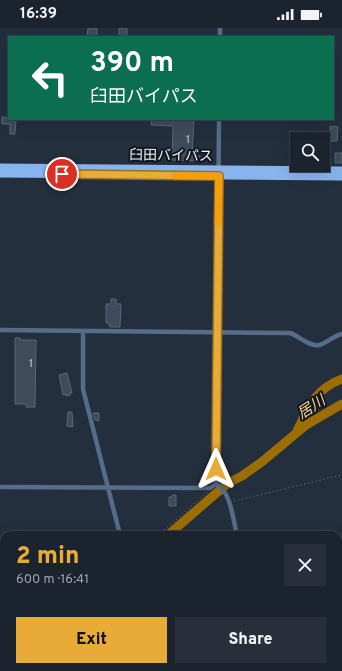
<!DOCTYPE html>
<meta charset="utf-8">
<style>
:root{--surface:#1b232e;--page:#282f3a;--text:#f1f3f6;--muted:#a0a4aa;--line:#39404a;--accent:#e8ab37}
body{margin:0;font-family:Overpass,"Noto Sans JP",sans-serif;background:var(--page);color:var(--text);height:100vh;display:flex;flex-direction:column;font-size:15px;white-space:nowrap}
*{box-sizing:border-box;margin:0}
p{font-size:13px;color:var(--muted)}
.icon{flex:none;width:22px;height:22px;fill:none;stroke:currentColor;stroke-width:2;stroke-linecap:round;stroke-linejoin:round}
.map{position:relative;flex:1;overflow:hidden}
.details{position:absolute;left:0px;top:503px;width:342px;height:140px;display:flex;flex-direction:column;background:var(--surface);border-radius:12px 12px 0 0;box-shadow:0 4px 16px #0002,0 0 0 1px var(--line)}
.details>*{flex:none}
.hud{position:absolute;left:8px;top:8px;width:326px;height:84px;border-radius:0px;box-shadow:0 4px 16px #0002,0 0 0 1px var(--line);background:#0b6e4f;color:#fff;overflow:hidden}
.fabs{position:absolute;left:290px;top:104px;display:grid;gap:8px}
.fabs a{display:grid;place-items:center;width:40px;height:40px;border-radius:0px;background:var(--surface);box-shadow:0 4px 16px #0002,0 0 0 1px var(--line);font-size:20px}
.pin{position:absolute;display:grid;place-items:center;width:34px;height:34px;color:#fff;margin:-17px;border:2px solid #fff;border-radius:50%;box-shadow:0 1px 4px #0007}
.me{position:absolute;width:44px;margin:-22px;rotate:0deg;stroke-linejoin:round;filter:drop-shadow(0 0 3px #0008)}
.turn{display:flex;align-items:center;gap:14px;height:84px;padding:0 16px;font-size:18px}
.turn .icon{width:52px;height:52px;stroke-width:2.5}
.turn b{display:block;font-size:28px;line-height:34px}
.round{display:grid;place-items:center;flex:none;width:42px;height:42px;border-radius:0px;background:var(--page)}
.headline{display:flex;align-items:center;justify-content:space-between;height:68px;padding:0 16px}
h1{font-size:24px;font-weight:800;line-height:30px;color:var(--accent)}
.primary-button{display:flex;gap:8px;margin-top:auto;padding:8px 16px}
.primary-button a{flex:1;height:46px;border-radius:0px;background:var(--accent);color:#111;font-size:16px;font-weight:800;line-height:46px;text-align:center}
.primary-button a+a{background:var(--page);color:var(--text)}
.status{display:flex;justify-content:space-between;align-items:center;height:28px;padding:0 20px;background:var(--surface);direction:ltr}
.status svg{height:11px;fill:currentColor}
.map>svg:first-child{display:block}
</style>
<div class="status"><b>16:39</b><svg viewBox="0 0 49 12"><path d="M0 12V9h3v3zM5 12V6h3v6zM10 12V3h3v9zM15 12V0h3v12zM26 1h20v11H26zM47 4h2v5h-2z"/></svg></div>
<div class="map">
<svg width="342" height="643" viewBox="0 0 342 643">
<rect width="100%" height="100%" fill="#242f3e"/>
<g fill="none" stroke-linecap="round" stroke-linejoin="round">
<path stroke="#9b6d03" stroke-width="9" d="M297,403C309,379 315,361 342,351
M168,507L228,455L242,448L263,433L306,397L342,376
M0,569L4,572"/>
</g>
<path fill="#3e4b5b" stroke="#596678" d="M88,0H97V9H87Z
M119,0H127V9H119Z
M2,89L16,91L15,106H10V96H2Z
M151,91H194L192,128H200V133L172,132L173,98L151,97Z
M330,98L338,99L337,113H330Z
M335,125H342V135H335Z
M111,271H116V276H121L120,299H111L109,298V295H106V276H111Z
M15,310H20V312H36L35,379H26V376H15Z
M67,345L72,365H70V367L66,368V366L63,367L59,347Z
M68,384H72L73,399L67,398Z
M93,385H99V393L95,392Z
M172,467H176V478H169V469H172Z
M0,613H4V626H0Z
M58,639H87V642L58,643Z
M209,639L210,643H198V642Z"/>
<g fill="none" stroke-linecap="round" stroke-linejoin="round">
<path stroke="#757e8b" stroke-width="1" stroke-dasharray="1 3" stroke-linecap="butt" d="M234,473L342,447
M158,507L208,464
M0,539H4
M0,586H4
M338,623L342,622"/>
<path stroke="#566c89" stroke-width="4.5" d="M220,9V0
M0,302L290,305C299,308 309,319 319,317C327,315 333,308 342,306
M83,303V361L120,507
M216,456C231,463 233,492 237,507
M0,459L210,460L216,456L219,91
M338,535L342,534
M15,639V643
M98,639V643
M154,639L155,643
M215,639L216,643
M261,643L269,641"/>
<path stroke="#88b4ee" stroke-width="7" d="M0,139L342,142
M0,146L342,149"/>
</g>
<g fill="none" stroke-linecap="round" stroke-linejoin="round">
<g stroke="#976f24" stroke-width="10">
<path id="route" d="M62,146L219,148L216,441"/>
</g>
<use href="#route" stroke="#e8ab37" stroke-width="7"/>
<path stroke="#f59e0b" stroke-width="7" d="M175,148H219L218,195"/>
</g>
<g text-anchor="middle" stroke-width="4" stroke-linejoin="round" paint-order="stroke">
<g font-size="12" fill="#bfc8d4">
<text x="188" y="115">1</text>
<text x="31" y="339">1</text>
</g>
<g font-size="14" fill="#eaf2fc" stroke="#12171e">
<text transform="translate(171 127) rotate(1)" y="5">臼田バイパス</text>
</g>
<g font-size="15" font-style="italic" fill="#f6d094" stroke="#12171e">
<text transform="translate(311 379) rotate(-33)" y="5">居川</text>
</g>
</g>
</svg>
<div class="fabs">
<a><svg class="icon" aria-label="search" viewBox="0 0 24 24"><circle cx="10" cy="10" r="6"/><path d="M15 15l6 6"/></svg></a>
</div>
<div class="pin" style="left:62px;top:146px;background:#d93025"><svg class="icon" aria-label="arrive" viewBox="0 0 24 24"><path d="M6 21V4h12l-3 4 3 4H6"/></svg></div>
<svg class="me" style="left:216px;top:441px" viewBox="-20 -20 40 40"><path d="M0-17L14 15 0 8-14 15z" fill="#e8ab37" stroke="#fff" stroke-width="4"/></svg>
<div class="hud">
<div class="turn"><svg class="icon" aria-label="left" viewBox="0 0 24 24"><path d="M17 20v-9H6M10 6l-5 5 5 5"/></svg><div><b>390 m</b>臼田バイパス</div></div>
</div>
<section class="details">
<div class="headline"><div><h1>2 min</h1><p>600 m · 16:41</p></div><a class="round"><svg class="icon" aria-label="close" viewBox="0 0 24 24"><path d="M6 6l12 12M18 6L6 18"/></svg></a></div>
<div class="primary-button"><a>Exit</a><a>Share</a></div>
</section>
</div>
